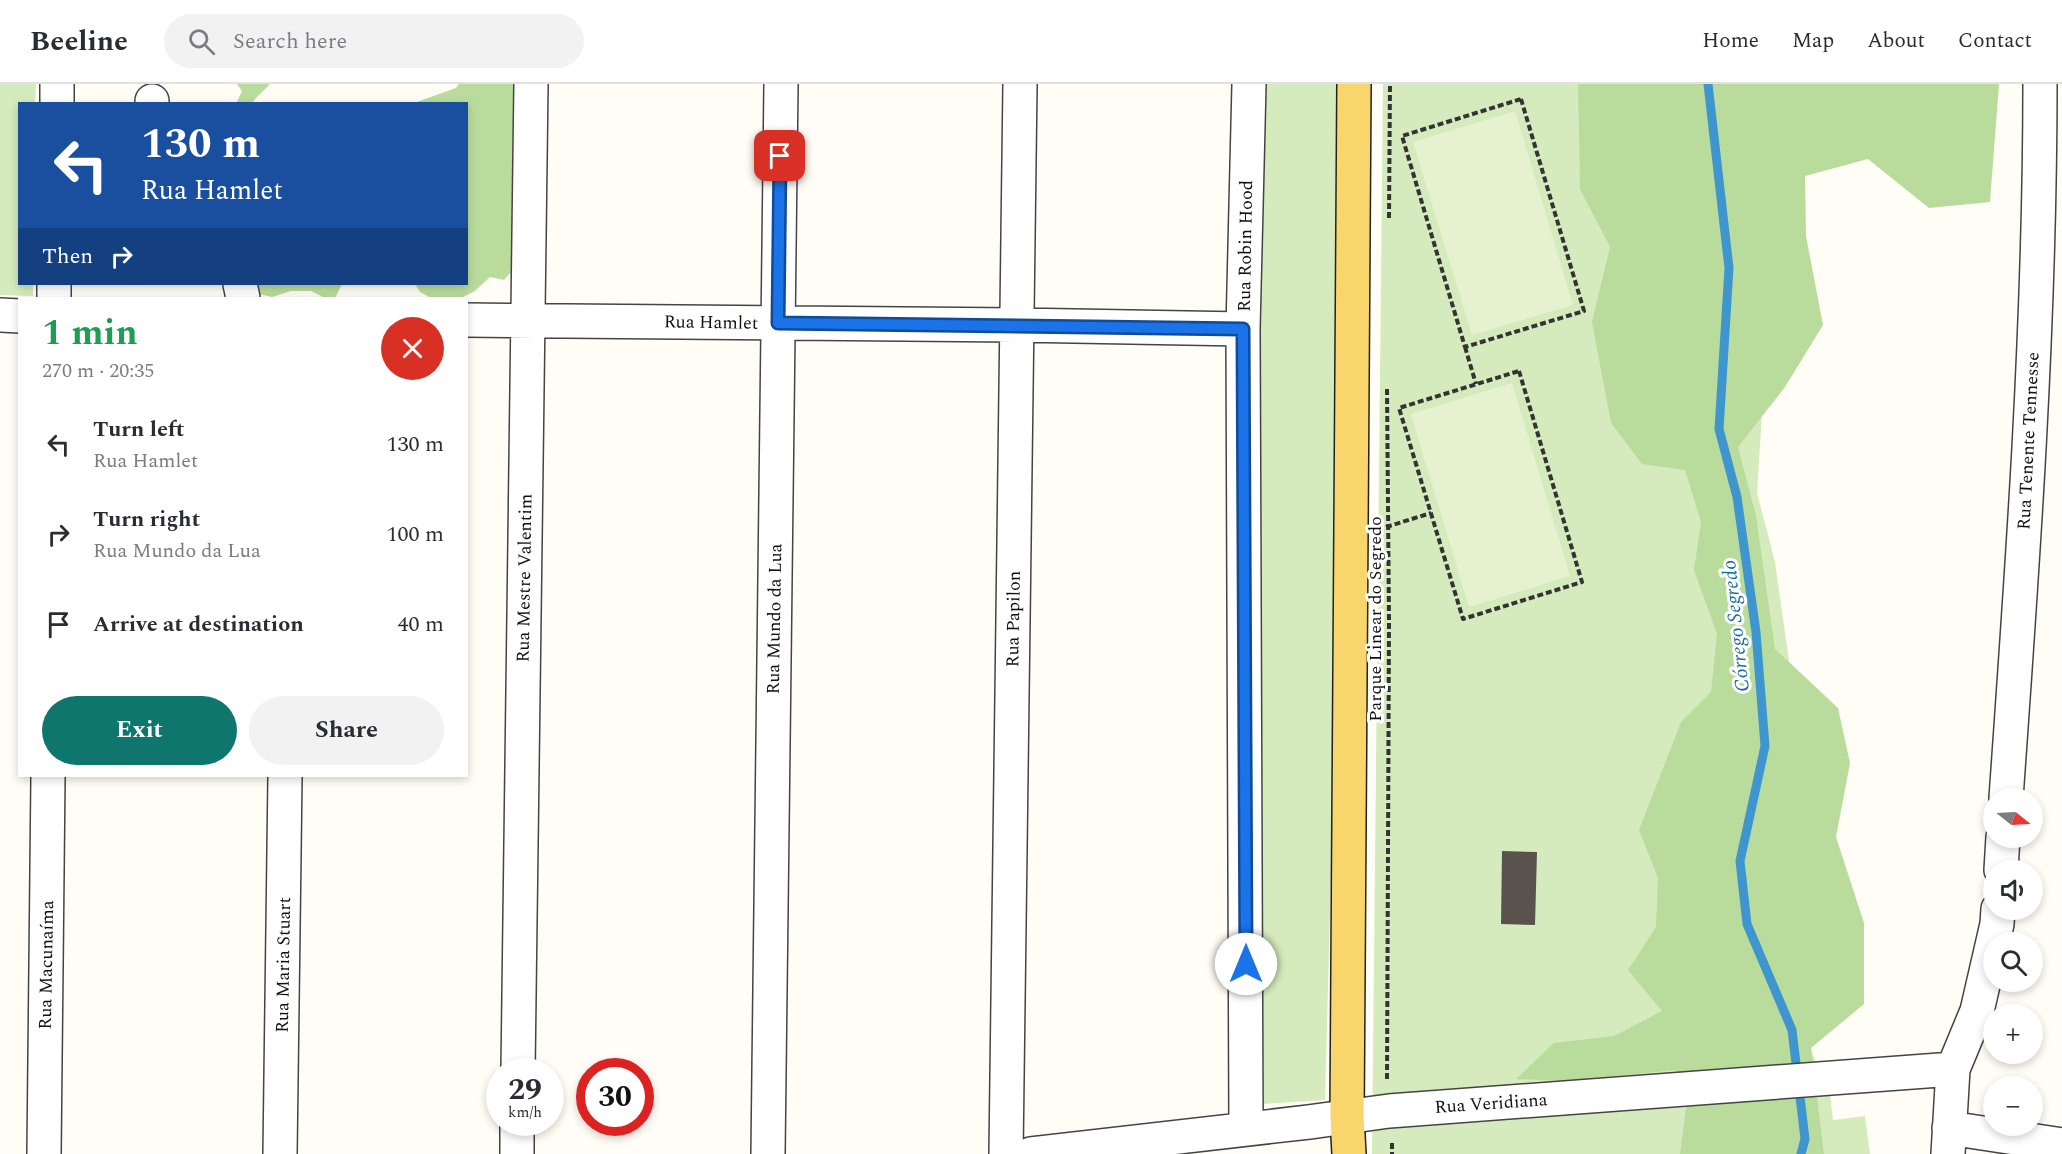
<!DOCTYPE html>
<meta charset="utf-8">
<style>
:root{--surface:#fff;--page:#f2f2f3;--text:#2b2b33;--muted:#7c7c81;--line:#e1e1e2;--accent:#0f766e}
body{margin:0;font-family:Spectral,serif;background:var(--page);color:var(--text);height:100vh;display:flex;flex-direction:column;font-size:22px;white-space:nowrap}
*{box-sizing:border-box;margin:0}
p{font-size:20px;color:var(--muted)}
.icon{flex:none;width:33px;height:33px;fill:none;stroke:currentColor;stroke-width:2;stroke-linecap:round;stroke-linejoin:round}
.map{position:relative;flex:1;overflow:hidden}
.details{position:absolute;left:18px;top:213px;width:450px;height:480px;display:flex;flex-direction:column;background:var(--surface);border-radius:0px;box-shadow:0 3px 9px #0003}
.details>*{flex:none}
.guide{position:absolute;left:18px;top:18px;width:450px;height:183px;border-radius:0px;box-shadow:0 3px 9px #0003;background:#1a4fa0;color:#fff;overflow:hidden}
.needle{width:39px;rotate:108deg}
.buttons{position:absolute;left:1983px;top:704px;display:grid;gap:12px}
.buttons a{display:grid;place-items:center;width:60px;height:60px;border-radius:50%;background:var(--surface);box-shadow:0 3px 9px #0003;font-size:30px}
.speed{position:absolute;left:486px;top:974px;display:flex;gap:12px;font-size:30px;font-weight:700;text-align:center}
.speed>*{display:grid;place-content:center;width:78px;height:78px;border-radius:50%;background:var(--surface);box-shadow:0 3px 9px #0003;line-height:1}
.speed small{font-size:15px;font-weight:400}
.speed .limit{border:9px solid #d22;background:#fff;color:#111}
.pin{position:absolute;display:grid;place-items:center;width:51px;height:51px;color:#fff;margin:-26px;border-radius:12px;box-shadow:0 3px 9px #0006}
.me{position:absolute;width:66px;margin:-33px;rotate:0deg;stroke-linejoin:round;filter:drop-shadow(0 0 4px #0008)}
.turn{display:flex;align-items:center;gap:21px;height:126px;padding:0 24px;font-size:27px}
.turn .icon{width:78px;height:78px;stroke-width:2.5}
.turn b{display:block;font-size:42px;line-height:51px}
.then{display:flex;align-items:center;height:57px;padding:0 24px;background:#0003;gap:12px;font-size:22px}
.round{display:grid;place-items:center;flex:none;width:63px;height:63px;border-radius:32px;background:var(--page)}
.overview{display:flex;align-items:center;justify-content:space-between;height:102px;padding:0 24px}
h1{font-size:36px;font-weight:700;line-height:45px;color:#1e9e55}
.action{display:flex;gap:12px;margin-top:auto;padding:12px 24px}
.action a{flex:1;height:69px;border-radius:36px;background:var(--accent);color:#fff;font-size:24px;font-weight:700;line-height:69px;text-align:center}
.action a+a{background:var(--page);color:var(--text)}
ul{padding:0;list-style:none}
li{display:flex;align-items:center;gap:18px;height:90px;padding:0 24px}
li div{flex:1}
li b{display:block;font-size:22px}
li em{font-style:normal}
header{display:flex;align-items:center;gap:36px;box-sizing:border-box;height:84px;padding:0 30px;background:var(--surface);border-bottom:2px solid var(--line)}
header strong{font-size:28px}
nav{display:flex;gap:33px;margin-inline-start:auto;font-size:21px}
.search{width:420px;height:54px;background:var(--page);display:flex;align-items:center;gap:15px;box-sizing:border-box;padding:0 21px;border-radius:33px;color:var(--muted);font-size:22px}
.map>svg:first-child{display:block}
</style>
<header>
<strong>Beeline</strong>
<div class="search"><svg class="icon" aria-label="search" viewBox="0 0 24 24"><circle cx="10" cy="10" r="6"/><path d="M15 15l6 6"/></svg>Search here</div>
<nav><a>Home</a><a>Map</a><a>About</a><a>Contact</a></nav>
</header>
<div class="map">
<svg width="2062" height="1070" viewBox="0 0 2062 1070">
<rect width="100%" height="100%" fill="#fffdf5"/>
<path fill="#d5ebbd" d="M0,0H36L35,19L20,20V200H33V212L0,211Z
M1260,0H1344L1340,457L1325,1016L1264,1020L1254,241Z
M1383,0H1738L1767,249L1757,409L1775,478L1794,612L1785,905L1830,1011L1833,1036L1865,1032L1870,1070H1372Z"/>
<path fill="#b9dc9c" d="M237,0H270L254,16L253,19L236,20L242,7Z
M459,0H520L513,186L504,196L490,193L475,207L461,214H431L420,208L415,200H466V20H411L456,4Z
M1578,0H1999L1990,118L1929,124L1868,75L1805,92L1806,152L1823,241L1785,303L1738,363L1756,432L1775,565L1838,624L1850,679L1836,753L1864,839V920L1811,964L1824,1070H1680L1686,1024L1676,986L1566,997L1516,995L1554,959L1614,952L1662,927L1628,886L1656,843L1658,794L1639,746L1681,638L1711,608L1717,550L1694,486L1701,438L1685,386L1642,380L1611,339L1592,238L1610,163L1580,105Z
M252,200H342L335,214H325L311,207H291L272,213L255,209Z"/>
<path fill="#e6f2cf" d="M1515,27L1573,221L1472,251L1413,58Z
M1512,299L1570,492L1469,523L1411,330Z"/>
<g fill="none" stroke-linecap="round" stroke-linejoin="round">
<path stroke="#3f96cf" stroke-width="9" d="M1708,0L1729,184L1719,345L1737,413L1756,548L1765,662L1740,777L1747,840L1792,946L1805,1055L1801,1070"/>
</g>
<path fill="#5a524d" d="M1502,767L1537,768L1535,841L1501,840Z"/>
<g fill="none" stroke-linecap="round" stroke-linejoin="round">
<g stroke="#444" stroke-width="36">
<path id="minor" d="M57,20V0
M152,20V17
M240,200L243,214
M54,214V200
M0,231L20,232
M466,236L1017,241L1243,245
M2006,714C2023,476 2040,238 2040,0
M2001,786L2003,753
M518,987L531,0
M1949,1044L2062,1061
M1246,1045L1243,245L1249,0
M44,1070L48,692
M280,1070L285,692
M517,1070V1038
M768,1070L781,0
M1006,1070L1020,0
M1031,1070L1309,1038L1389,1027L1953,985
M1948,1070L1953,985L1977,927L1997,840L1998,825"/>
</g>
<g stroke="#222" stroke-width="36">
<path id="major" d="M1349,1070L1347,1033L1354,0"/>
</g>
<path stroke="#333" stroke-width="4" stroke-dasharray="6 3" stroke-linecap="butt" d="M1521,15L1584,227L1465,263L1402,52Z
M1389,134L1390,0
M1465,263L1476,300
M1519,287L1582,498L1463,535L1399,324Z
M1386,443L1431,429
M1387,995L1389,538L1387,304
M1392,1059V1070"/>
<use href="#minor" stroke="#fff" stroke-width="33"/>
<use href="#major" stroke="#f9d66b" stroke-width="33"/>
</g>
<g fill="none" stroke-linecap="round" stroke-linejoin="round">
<g stroke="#114b97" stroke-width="15">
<path id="route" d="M780,72L778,239L1243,245L1246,880"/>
</g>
<use href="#route" stroke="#1a73e8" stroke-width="10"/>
</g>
<g text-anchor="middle" stroke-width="6" stroke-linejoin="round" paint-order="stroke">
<g font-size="18" fill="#111" stroke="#fff">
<text transform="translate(1245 162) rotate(-89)" y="6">Rua Robin Hood</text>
<text transform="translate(711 238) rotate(1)" y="6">Rua Hamlet</text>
<text transform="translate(2028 357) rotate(-87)" y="6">Rua Tenente Tennesse</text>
<text transform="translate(524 494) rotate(-89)" y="6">Rua Mestre Valentim</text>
<text transform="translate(774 535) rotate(-89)" y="6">Rua Mundo da Lua</text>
<text transform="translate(1013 535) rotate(-89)" y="6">Rua Papilon</text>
<text transform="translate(1375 535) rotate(-90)" y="6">Parque Linear do Segredo</text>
<text transform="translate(46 881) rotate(-89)" y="6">Rua Macunaíma</text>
<text transform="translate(283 881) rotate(-89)" y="6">Rua Maria Stuart</text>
<text transform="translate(1491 1019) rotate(-4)" y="6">Rua Veridiana</text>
</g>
<g font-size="20" font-style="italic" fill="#1768a6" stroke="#fff">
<text transform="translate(1735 542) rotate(-96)" y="7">Córrego Segredo</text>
</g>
</g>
</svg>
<div class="buttons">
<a><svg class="needle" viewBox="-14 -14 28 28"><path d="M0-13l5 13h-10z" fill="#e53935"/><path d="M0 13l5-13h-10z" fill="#7c7c81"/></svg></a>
<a><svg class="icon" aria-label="sound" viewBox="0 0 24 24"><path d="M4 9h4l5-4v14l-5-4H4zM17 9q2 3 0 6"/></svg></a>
<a><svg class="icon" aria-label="search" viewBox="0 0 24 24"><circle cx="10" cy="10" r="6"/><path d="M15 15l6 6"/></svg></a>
<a>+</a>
<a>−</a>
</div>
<div class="speed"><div>29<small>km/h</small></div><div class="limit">30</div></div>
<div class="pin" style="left:780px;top:72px;background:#d93025"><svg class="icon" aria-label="arrive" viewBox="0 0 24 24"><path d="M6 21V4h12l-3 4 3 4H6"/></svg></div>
<svg class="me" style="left:1246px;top:880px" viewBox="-20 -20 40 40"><circle r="19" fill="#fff"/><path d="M0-13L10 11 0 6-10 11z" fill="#1a73e8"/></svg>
<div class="guide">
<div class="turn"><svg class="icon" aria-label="left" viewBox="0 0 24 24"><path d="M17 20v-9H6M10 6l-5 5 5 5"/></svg><div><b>130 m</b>Rua Hamlet</div></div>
<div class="then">Then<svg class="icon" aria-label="right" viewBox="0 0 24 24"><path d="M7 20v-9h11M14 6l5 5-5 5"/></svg></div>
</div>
<section class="details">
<div class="overview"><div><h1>1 min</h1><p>270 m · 20:35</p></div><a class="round" style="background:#d93025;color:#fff"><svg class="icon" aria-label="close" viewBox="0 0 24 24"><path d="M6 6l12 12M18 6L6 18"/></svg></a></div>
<ul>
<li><svg class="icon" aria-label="left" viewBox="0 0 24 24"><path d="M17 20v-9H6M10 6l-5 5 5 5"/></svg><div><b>Turn left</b><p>Rua Hamlet</p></div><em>130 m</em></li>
<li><svg class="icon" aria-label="right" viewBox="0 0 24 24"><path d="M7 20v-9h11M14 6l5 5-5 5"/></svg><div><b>Turn right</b><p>Rua Mundo da Lua</p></div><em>100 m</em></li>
<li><svg class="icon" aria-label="arrive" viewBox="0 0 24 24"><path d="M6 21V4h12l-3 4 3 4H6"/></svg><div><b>Arrive at destination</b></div><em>40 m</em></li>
</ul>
<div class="action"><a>Exit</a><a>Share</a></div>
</section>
</div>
